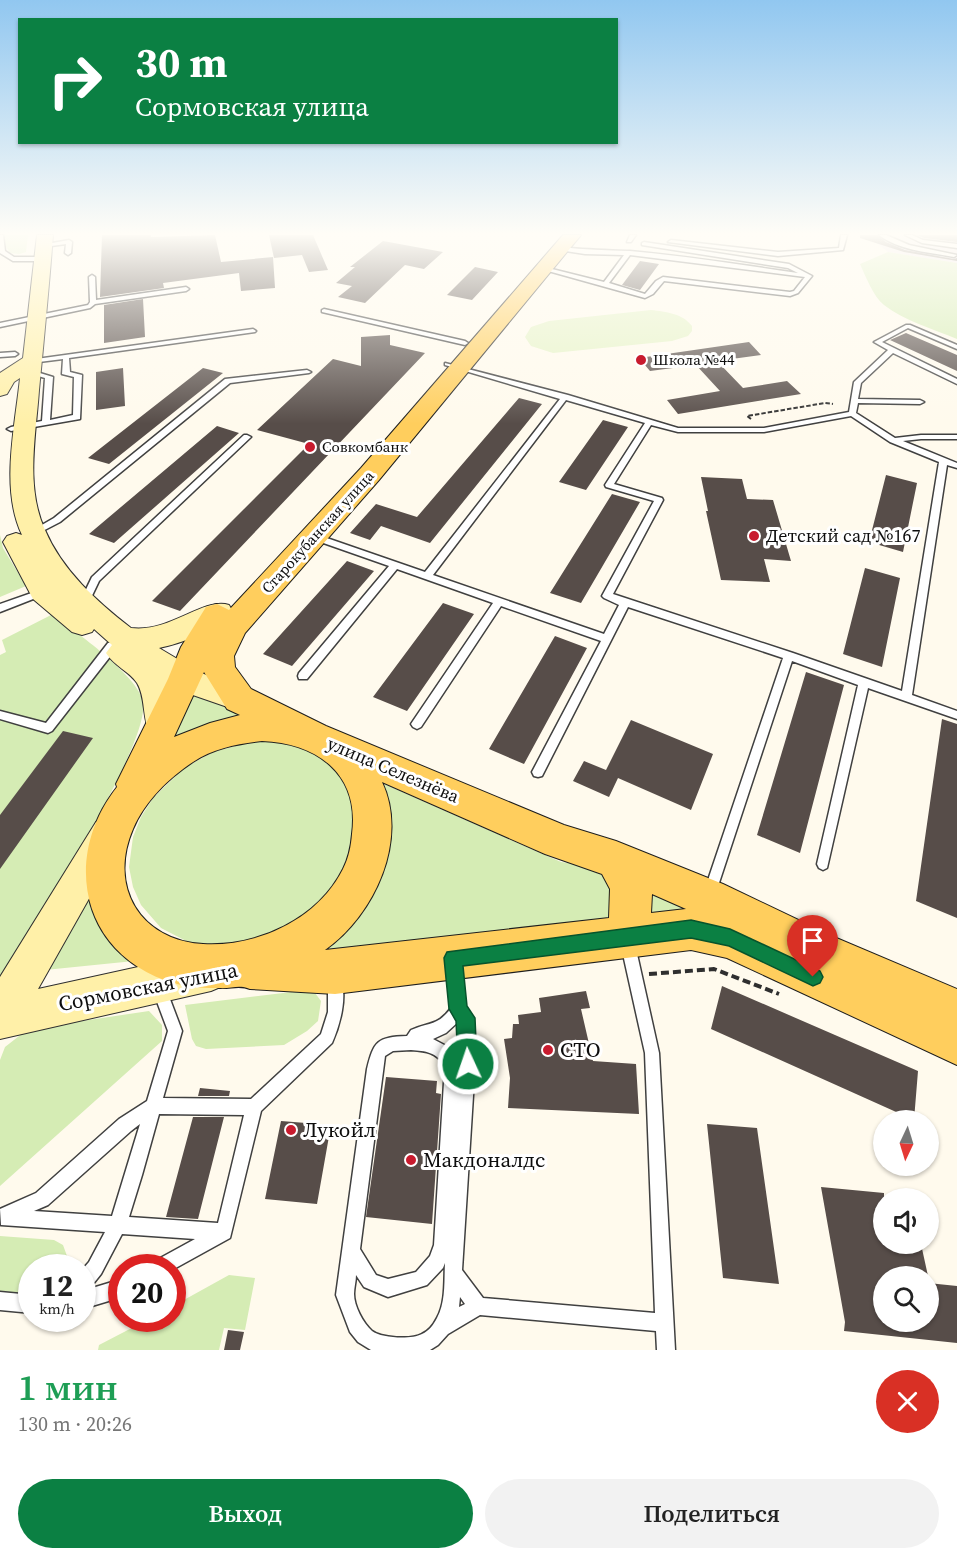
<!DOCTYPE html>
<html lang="ru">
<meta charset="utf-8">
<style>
:root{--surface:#fff;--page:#f2f2f2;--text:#222;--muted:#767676;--accent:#0b8043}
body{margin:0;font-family:"Source Serif 4",serif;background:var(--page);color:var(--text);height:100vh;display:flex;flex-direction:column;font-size:22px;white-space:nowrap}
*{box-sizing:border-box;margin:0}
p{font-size:20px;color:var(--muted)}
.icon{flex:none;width:33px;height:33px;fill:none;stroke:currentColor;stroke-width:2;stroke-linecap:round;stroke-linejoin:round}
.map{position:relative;height:1350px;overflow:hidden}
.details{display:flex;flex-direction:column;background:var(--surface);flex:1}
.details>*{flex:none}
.hud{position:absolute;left:18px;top:18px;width:600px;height:126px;border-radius:0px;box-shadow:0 2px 4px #0004;background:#0b8043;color:#fff;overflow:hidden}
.needle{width:39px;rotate:184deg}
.fabs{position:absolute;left:873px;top:1110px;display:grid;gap:12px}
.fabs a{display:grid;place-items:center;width:66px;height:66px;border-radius:50%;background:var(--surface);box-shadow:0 2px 4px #0004;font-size:30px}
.speed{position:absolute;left:18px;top:1254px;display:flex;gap:12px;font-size:30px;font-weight:700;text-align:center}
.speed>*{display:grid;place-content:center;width:78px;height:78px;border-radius:50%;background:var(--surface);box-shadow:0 2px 4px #0004;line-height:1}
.speed small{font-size:15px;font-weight:400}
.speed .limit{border:9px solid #d22;background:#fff;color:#111}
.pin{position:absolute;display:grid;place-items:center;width:51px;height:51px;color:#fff;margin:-62px -26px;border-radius:50% 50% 50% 0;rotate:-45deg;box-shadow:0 0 6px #0007}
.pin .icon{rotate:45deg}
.me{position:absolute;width:66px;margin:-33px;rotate:357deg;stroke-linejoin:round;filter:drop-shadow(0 0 4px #0008)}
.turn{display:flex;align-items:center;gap:21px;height:126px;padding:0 18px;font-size:27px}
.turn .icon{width:78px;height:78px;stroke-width:2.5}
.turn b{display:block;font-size:42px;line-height:51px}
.round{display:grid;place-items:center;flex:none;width:63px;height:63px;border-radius:32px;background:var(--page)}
.head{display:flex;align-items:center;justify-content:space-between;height:102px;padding:0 18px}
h1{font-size:36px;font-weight:600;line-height:45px;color:#1e9e55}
.cta{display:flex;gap:12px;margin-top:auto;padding:12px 18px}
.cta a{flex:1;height:69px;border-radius:36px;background:var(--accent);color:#fff;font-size:24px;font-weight:600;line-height:69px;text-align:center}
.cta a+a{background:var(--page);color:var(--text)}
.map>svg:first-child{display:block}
</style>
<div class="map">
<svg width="957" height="1350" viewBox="0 0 957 1350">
<rect width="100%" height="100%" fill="#fffaed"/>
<path fill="#ebe1ed" d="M867,235H957V263L888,252Z"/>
<path fill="#d5ecb4" d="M4,235H28L26,252L19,254L10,253L6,247Z
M888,252L957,263V339C933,329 905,321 884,305C873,296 866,277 860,264Z
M0,535L3,548L26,586L0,597Z
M53,614C75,632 139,676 143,702C151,744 29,934 2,980H0V655L6,652L2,640Z
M193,688L257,720L155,761Z
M254,741L293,743L327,759L354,793L355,851L326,900L275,936L214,947L190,943L161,928L141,905L133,887L129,867L133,837L141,817L153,798L184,768L213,752Z
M375,780L561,862L597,867L616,882L609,920L310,957L339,924Z
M86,881L134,961L45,970Z
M651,892L684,906L687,910L651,916Z
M308,990L315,993L321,1001L318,1021L307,1031L284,1045L206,1049L196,1046L192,1039L185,1005Z
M149,1011L162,1025V1041L0,1186V1060L5,1047L28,1029Z
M0,1236L54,1240L63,1245L67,1256L65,1267L32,1268L31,1294L0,1291Z
M229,1275L255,1278L245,1330L224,1328L219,1350H98L99,1345L149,1319L172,1318L173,1306Z"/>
<path fill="#e6f3c7" d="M651,310C666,312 682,313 692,326V331L688,336L672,341L553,353L531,346L525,337L531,327L549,321Z"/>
<path fill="#574d49" d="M102,235H151V237L215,235L221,262L273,257L275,288L241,291L239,273L163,283L164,288L100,297Z
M269,235H313L328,270L309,272L302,255L274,258Z
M860,235H877L886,242L905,250L954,259L957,258V261L904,252L860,238Z
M917,235H957V242L924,238Z
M383,241L443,252L424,269L405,265L365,303L338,297L352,286L336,283L355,267H350Z
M640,261L659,264L640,290L622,285Z
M475,267L498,272L472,300L447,295Z
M143,299L145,337L104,343V305Z
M906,333L957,355V371L890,340Z
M390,335V345L425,353L180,611L152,601L309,444L257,430L333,359L361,366V337Z
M749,342L761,355L717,361L743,388L787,381L801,394L678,414L667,400L720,391L696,365L650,371L639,358Z
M123,368L125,406L96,410V372Z
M203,368L223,373L109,464L88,458Z
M519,398L542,404L430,543L381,526L370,540L350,533L376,504L417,517Z
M603,420L628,427L586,490L559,482Z
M217,426L239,433L114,543L89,534Z
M886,475L917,483L903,552L869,542Z
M701,477L742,479L747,499L773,500L791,561L764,559L770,582L721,580L706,511H708Z
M612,494L640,502L581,603L550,593Z
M347,561L374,571L292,666L263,654Z
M865,568L900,578L882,667L843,654Z
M443,603L474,614L407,711L373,697Z
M555,636L587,648L524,764L489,749Z
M806,672L844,685L800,853L757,835Z
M942,719L957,724V918L916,901Z
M631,720L713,754L691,810L618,778L609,797L573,781L584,761L606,770Z
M63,731L93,738L0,869V815Z
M722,986L918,1071L914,1120L711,1029Z
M586,991L590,1008L581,1009L593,1061L636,1064L639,1114L508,1108L510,1078L504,1039L512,1038L513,1024H519L518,1015L541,1012L539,998Z
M386,1077L437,1081L436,1093L441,1094L432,1224L366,1217Z
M200,1088L230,1091L229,1096H198Z
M193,1117H224L198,1219L166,1217Z
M281,1121L331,1125L317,1204L265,1199Z
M707,1124L757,1128L779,1284L723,1278Z
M821,1187L884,1193V1244H921L928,1276H884V1322H928V1283L957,1286V1343L844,1331L845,1322Z
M228,1330L244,1332L240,1350H224Z"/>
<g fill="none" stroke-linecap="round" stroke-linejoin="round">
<g stroke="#404040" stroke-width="3">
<path id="lane" d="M0,235H3L5,251L14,257H42L45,259L42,261H13L0,253Z
M630,235H636L631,242H627Z
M841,235H847L843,250L778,256L668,242L671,240L778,252L839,248Z
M879,235H886L909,245L957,255L954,257C929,252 900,251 879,235Z
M905,235H912L923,240L957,244V248L922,243Z
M69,240L72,242L71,253L68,255L65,253L66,244L44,247L41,245Z
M644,242L789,264L812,276L798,293L790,296L664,281L653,294L645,298L541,269L544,267L604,282L624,255L585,254L559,250L558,249L561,247C584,250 607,250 630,251C686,256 742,265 798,273L788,268L642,245V243ZM630,255L805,277L794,291L790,292L663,277L656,281L645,294L609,283Z
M92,275L95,277L96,300L186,287L189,289L186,291L95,304L90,308L0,327V323L88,305L90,302L89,277Z
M324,309L465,341L468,343L465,345L322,312V310Z
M906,325H910L957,345V349L908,328L882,342L957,379V384L893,353L861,383L858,399L920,400L924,402L920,404L858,403L856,413L895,438L921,435H957V439H921L903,441L957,463V468L947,465L912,695L957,711V719L868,688L827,868L823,870L819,868L817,864L858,685L792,661L716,892L715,896L710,898L705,896L704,892L783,658L628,607L542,776L538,777L534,776L532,772L601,641L501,606L421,727L417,729L413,727L411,724L413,721L493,603L397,569L307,679H299L298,676L299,673L389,566L312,539V535H318L425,572L560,399L445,365V363L568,395L678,428H764L849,412L854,382L888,350L874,342ZM566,400L645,423L605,485L606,487L654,501L602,596L604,598L619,605L604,634L433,575ZM851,416L890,442L939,462L902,691L793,653L613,594L663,500L662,498L614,484L651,425L678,432H764Z
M253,329L256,331L255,332L69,358L70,372L82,375L80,419L11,431L7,429L11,427L42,421L45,378L28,373V371L30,370L53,377L50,420L73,415L74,377L62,374L63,359L31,363L28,361L29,360Z
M0,353L15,352L18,354L15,356L0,357Z
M307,370L311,372L309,373L230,383L60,522L35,535L32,536L28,533L54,518L225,379Z
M244,435H247L251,437L99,581L88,604H82L80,602L92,577Z
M43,589L46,590L48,592L46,594L0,612V604Z
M112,642L117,646L116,649L52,731L48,733L0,719V711L46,723L108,643Z
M628,938L633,940L635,945L659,1053L675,1350H657L656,1331L480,1315L448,1334L438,1345L430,1350H371L358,1342L350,1332L336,1295L367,1069C374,1041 377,1037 407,1036L411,1030C429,1022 438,1026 451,1008L447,965L449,960L454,958L459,960L461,965L465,1006L472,1018L475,1064L462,1270L483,1298L655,1313L645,1053L621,945L623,940ZM458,1022L461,1064L460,1065L450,1048L433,1039L446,1033ZM411,1050C426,1051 436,1052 445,1066L434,1245L430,1256L416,1272L388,1279L376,1275L360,1249L385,1056L393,1051ZM445,1263C444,1280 446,1302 437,1318C434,1324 429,1331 422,1334C411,1340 381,1338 372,1331C363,1323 354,1306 354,1294C354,1288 356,1281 356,1275L364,1287L388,1297L427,1285L443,1268ZM460,1297L465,1304L459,1307Z
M335,975L340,977C348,996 340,1025 332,1043L261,1111L230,1238L172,1270V1268H151L153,1262L195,1239L122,1234L101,1274L89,1289L122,1279V1297L82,1309V1270L89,1262L105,1232L1,1225L0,1209L36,1193L119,1119L147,1101L168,1031L153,991L155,986L160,984L165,986L182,1031L163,1098L251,1099L321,1034L328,1012V982L330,977ZM159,1114L244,1115L218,1223L129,1217L142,1175ZM140,1124L112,1216L34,1211L48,1205L131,1131Z
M0,1292L32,1295V1313L0,1310Z"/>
</g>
<g stroke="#2f2f2f" stroke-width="2">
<path id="secondary" d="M37,235H53C49,287 44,338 39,390C36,435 25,487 45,530C62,570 97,602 131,628C170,633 203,597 229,605L233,612C223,629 179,644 159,648L201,673L250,690L254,699L250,708L239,711L187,693L167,682C174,698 180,719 172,734L161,738L150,734C142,718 146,698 137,683C129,671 114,666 106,653L112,645L94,629L92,632L82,635L72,632L33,599L3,542L7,536L16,533L22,535C0,489 15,427 20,378L14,382L7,394L0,396V373L23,358Z
M108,817L120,822L126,833L38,989L211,951L225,957L231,971L225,985L211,991L0,1039V977L96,822Z"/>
</g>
<g stroke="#1e1e1e" stroke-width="2">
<path id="primary" d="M563,235H581L379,480L245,633L234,656L235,667L251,689L326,726L564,825L616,841L723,884L834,937L957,989V1065L727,958L691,950L335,994L250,989C239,984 231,989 219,988C205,988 191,988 177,984C84,959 59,861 117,787L116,784L168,679L181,647L206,607L217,604L229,610L361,468ZM204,672L227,709L240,715L210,723L174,737ZM262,741C317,743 360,774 352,834C351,846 349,857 343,869C318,919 258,947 203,944C140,940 108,887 133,829C145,801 169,778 193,762C214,748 238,744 262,741ZM382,782L545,854L602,874L610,889L609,918L325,950C375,915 409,839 382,782ZM652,894L686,909L651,913Z"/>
</g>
<path stroke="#2f2f2f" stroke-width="2" stroke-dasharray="4.5 2" stroke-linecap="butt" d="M751,419L747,416L825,403L833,404"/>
<path stroke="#2f2f2f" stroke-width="4" stroke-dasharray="8 4" stroke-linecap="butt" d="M649,974L714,969L779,994"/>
<use href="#lane" fill="#fff" fill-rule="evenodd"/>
<use href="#secondary" fill="#fff0a8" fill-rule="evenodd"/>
<use href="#primary" fill="#ffce5d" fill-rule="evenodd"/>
</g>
<linearGradient id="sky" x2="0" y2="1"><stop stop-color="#91c7f0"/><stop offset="0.55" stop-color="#fffdf7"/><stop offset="1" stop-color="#fffdf7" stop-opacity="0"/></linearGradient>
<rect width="957" height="424" fill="url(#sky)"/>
<path fill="#0b8043" stroke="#07532c" stroke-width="1.5" d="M691,920L730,929L820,971L823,977L820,983L813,986L729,946L691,938L463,966L467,1006L475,1018L477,1064L474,1071L468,1074L461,1071L458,1064L456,1021L449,1009L444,958L447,952Z"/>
<g fill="#c81b2e" stroke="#fff" stroke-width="2">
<circle cx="641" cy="360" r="6"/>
<circle cx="310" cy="447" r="6"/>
<circle cx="754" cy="536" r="6"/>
<circle cx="548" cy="1050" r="6"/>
<circle cx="291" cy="1130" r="6"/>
<circle cx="411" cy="1160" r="6"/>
</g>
<g text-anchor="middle" stroke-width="6" stroke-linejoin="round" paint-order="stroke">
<g font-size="15" fill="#0d0d0d" stroke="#fff" text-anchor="start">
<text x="653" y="365">Школа №44</text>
<text x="322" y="452">Совкомбанк</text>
</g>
<g font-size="15" fill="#0d0d0d" stroke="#fff">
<text transform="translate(318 532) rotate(-48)" y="5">Старокубанская улица</text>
</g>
<g font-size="18" fill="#0d0d0d" stroke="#fff" text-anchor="start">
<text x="766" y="542">Детский сад №167</text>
</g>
<g font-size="18" fill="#0d0d0d" stroke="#fff">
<text transform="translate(393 770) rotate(23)" y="6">улица Селезнёва</text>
</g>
<g font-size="21" fill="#0d0d0d" stroke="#fff">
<text transform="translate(148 987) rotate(-11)" y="7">Сормовская улица</text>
</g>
<g font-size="21" fill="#0d0d0d" stroke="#fff" text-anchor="start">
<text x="560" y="1057">СТО</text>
<text x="303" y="1137">Лукойл</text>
<text x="423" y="1167">Макдоналдс</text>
</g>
</g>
</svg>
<div class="fabs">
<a><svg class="needle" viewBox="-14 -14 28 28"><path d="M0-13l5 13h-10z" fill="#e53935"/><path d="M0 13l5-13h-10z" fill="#767676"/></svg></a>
<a><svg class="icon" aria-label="sound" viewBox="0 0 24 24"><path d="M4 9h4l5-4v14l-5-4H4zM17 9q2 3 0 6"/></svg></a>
<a><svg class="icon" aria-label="search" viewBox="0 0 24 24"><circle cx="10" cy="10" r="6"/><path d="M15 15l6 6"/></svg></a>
</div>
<div class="speed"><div>12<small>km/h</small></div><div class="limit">20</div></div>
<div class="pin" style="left:813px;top:977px;background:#d93025"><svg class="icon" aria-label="arrive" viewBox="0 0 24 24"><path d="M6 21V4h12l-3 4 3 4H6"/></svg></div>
<svg class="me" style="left:468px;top:1064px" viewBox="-20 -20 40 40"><circle r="17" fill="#0b8043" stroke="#fff" stroke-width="3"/><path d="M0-11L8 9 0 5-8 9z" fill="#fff"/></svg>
<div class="hud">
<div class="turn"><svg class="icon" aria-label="right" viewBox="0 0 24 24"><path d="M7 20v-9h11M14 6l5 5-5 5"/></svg><div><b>30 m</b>Сормовская улица</div></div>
</div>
</div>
<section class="details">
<div class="head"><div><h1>1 мин</h1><p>130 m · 20:26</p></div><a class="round" style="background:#d93025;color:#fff"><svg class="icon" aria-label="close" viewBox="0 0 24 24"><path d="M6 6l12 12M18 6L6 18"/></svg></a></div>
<div class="cta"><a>Выход</a><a>Поделиться</a></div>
</section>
